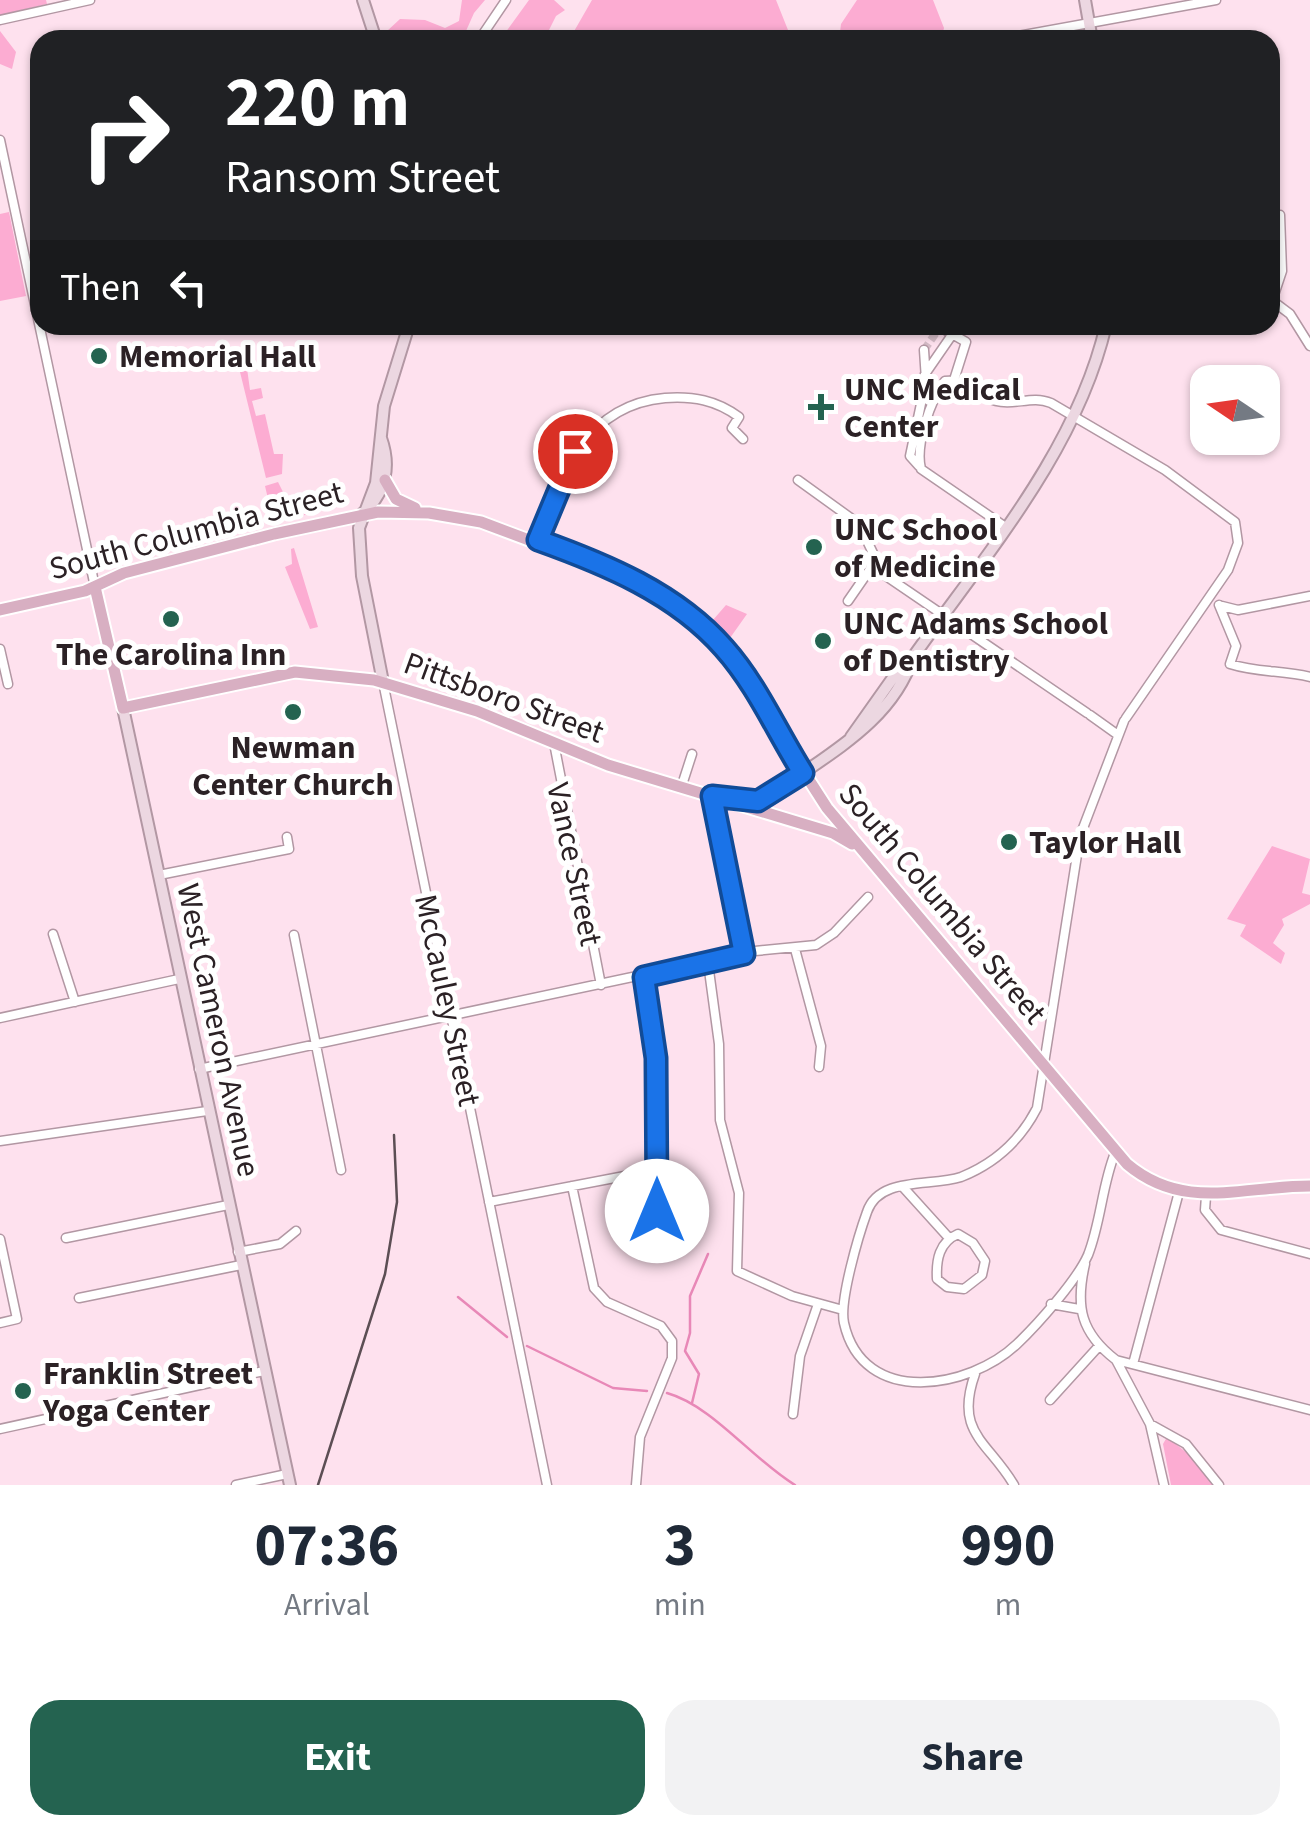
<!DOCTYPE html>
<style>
:root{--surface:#fff;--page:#f2f2f3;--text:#1f2937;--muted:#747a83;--accent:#246350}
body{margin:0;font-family:"Source Sans 3",sans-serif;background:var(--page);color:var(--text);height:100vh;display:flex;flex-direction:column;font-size:38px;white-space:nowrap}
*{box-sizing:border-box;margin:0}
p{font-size:32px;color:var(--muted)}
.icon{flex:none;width:55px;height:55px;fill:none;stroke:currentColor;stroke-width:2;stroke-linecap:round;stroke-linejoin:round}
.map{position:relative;height:1485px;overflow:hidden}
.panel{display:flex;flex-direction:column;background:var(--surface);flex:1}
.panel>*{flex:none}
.top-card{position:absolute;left:30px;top:30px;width:1250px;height:305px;border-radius:30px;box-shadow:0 2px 8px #0004;background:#202124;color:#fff;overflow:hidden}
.needle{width:65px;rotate:283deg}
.buttons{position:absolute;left:1190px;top:365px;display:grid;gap:20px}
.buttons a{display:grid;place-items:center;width:90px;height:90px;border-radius:20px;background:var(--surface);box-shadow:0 2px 8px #0004;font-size:50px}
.pin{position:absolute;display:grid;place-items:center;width:85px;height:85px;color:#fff;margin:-42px;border:5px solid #fff;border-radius:50%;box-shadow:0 2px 10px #0007}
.me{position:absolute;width:110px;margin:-55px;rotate:0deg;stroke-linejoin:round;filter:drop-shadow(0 0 8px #0008)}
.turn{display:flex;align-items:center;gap:35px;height:210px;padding:0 30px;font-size:45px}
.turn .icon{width:130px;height:130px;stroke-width:2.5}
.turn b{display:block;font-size:70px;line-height:85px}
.then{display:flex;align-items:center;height:95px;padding:0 30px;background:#0003;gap:20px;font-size:38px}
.eta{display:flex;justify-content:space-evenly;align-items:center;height:170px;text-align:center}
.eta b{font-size:60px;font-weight:700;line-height:70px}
.primary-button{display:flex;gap:20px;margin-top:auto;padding:20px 30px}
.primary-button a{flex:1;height:115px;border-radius:30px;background:var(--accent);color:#fff;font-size:40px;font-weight:700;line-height:115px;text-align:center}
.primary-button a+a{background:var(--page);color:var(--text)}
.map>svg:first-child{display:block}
</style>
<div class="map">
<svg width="1310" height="1485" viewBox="0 0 1310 1485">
<rect width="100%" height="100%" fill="#fee1ee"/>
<path fill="#fcacd2" d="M0,0H46L47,4L0,15Z
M462,0H485L474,13L462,40H386V32L400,19L425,20L445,28L459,21Z
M529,0H554L565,10L556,16L544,40H500Z
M592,0H776L792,40H569Z
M857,0H933L944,28L941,40H839L841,24Z
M0,31L16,52L12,69L0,64Z
M9,212L26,296L0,301V214Z
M246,361L250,390L261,388L263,398L252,401L256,416L265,414L274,454H283L282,474L266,478L240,372L241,362Z
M278,482L286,498L297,495L298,502L308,499L310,504H317L318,513L273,520L265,486Z
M294,548L318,627L310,629L285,567L292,564L291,549Z
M726,605L747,614L730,638L713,620Z
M1272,846L1310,859L1302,893L1310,895V904L1282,919L1284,925L1273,943L1285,953L1281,964L1240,936L1246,925L1227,919Z
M1167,1437L1197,1461L1214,1485H1171L1163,1444Z"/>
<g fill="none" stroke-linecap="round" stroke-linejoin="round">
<path stroke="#e888b7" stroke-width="2.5" d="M458,1297L507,1337
M527,1346L613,1388L647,1391
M667,1393C713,1406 753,1460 795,1485
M692,1403L699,1374L685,1351L690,1333V1296L708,1254"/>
<path stroke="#d4bbc6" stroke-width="8" stroke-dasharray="8 4" stroke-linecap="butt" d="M924,350L940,327"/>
<g stroke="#b297a3" stroke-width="11">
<path id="street" d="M0,20L90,0
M479,40L506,0
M996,40L1216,0
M0,140L95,587
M1270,299L1290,314L1310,346
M1272,301L1282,271L1280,215
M940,327L966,342L954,380
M924,350L926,380L937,391
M925,374L954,332
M919,466L910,456L926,380
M798,480L859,524L883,574L1087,713
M1004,526L921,469C915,446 930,400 945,381C965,378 978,396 996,401C1015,406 1032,395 1051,403L1165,470L1235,522L1238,543L1228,570L1126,718
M538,541C561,475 585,405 665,398C693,396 716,400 739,417L732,428L743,439
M848,601L877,559
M1219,605L1236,646L1230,664C1258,673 1284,670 1310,677
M1222,606L1238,610L1310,596
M0,649L8,684
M383,682L547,1485
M1090,715L1118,735
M554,743L601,985
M681,788L692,754
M712,796L744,953
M159,875L289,849L287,837
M53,934L75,1002
M294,935L341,1170
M795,949L821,1046L819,1067
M708,963L719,1044L720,1120L739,1193L737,1271L792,1296L843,1310
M644,977L656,1058L657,1211
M0,1018L179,979
M199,1069L755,951L816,945L834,933L868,897
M0,1141L207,1111
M1115,1153C1102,1185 1101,1222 1088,1255C1077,1280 1038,1324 1017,1344C970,1389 863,1408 844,1323C839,1301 859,1234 867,1212C879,1176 931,1187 961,1177C996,1163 1020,1141 1037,1108L1080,836L1124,721
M572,1186L594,1288L607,1302L661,1326L672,1341V1358L640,1437L636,1485
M902,1186L949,1238
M1206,1196L1205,1210L1221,1230L1310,1254
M489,1202L630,1175
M958,1234L973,1243L985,1261L982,1275L964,1289L947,1287L937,1279C936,1260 939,1242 958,1234Z
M66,1238L228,1205
M0,1239L17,1319L0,1323
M238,1252L280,1244L296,1231
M1085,1264C1075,1307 1081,1333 1116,1360L1310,1410
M79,1298L241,1265
M1051,1304L1079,1309
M1116,1360L1150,1424L1164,1485
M1133,1364L1179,1192
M975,1374C954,1433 988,1441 1014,1485
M1050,1400L1099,1346
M793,1414L800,1356L818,1304
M1150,1424L1186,1444L1219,1485
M0,1429L264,1371
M236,1485L287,1474"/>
</g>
<g stroke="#b297a3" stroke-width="14">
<path id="secondary" d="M363,0L376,40
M1085,0L1092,40
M363,513C386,493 391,466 381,438
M383,682L362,576L359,528L376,483L384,406L409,325
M123,708L290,1485
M851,737L902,665L913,657
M803,773C848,742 895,712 913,657C986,554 1077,450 1106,325"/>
</g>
<g stroke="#fff" stroke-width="15">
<path id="primary" d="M385,480L396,499L415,508
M95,587L123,708L295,672L374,680L477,711L608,765L833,833L852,844
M0,610L85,591L124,573L274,534L378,512L429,513L481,522L630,578L679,607L723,646L827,808L1127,1164C1184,1212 1243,1186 1310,1186
M741,802L769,797L803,773"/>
</g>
<use href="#street" stroke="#fff" stroke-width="8"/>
<use href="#secondary" stroke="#ecd7e1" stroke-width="10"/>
<use href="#primary" stroke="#d8afc2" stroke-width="11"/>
<path stroke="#5c4e54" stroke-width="2.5" d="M318,1485L385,1274L397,1202L394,1135"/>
</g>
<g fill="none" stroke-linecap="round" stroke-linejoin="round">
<g stroke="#114b97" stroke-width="25">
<path id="route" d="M575,451L538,540C605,564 676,593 724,648C757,685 777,732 803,773L758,801L712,796L744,954L644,977L656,1058L657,1211"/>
</g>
<use href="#route" stroke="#1a73e8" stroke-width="18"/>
</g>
<g fill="#246350" stroke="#fff" stroke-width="4">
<circle cx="99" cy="356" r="10"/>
<path d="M816 392h10v10h10v10h-10v10h-10v-10h-10v-10h10z"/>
<circle cx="814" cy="547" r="10"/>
<circle cx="171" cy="619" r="10"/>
<circle cx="823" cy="641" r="10"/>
<circle cx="293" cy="712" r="10"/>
<circle cx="1009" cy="842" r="10"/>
<circle cx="23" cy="1391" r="10"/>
</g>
<g text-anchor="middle" stroke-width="10" stroke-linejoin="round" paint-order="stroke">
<g font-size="32" font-weight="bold" fill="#2b2125" stroke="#fff" text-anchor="start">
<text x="119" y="367">Memorial Hall</text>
<text x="844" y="400">UNC Medical<tspan x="844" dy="37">Center</tspan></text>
<text x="834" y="540">UNC School<tspan x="834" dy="37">of Medicine</tspan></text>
<text x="843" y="634">UNC Adams School<tspan x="843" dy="37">of Dentistry</tspan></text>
<text x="171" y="665" text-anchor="middle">The Carolina Inn</text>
<text x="293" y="758" text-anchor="middle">Newman<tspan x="293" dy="37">Center Church</tspan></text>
<text x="1029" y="853">Taylor Hall</text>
<text x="43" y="1384">Franklin Street<tspan x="43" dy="37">Yoga Center</tspan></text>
</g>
<g font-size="32" fill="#2b2125" stroke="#fff">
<text transform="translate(196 530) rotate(-15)" y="11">South Columbia Street</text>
<text transform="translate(504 697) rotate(20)" y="11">Pittsboro Street</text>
<text transform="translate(575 864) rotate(78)" y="11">Vance Street</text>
<text transform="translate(943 903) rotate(50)" y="11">South Columbia Street</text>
<text transform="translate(448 1000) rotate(78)" y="11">McCauley Street</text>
<text transform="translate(219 1030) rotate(78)" y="11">West Cameron Avenue</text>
</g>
</g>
</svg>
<div class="buttons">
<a><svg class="needle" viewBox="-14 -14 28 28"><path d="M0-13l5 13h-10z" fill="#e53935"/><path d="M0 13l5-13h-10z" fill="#747a83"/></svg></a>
</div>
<div class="pin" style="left:575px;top:451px;background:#d93025"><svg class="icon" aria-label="arrive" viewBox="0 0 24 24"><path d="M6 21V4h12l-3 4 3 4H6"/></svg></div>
<svg class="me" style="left:657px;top:1211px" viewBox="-20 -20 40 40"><circle r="19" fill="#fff"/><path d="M0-13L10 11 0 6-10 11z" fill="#1a73e8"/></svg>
<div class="top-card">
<div class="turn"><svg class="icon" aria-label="right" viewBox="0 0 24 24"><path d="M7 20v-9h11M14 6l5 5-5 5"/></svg><div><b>220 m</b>Ransom Street</div></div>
<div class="then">Then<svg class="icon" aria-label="left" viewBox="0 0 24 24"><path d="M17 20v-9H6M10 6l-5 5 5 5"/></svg></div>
</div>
</div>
<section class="panel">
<div class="eta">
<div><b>07:36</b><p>Arrival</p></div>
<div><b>3</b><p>min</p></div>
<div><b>990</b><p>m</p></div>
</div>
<div class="primary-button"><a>Exit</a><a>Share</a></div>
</section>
